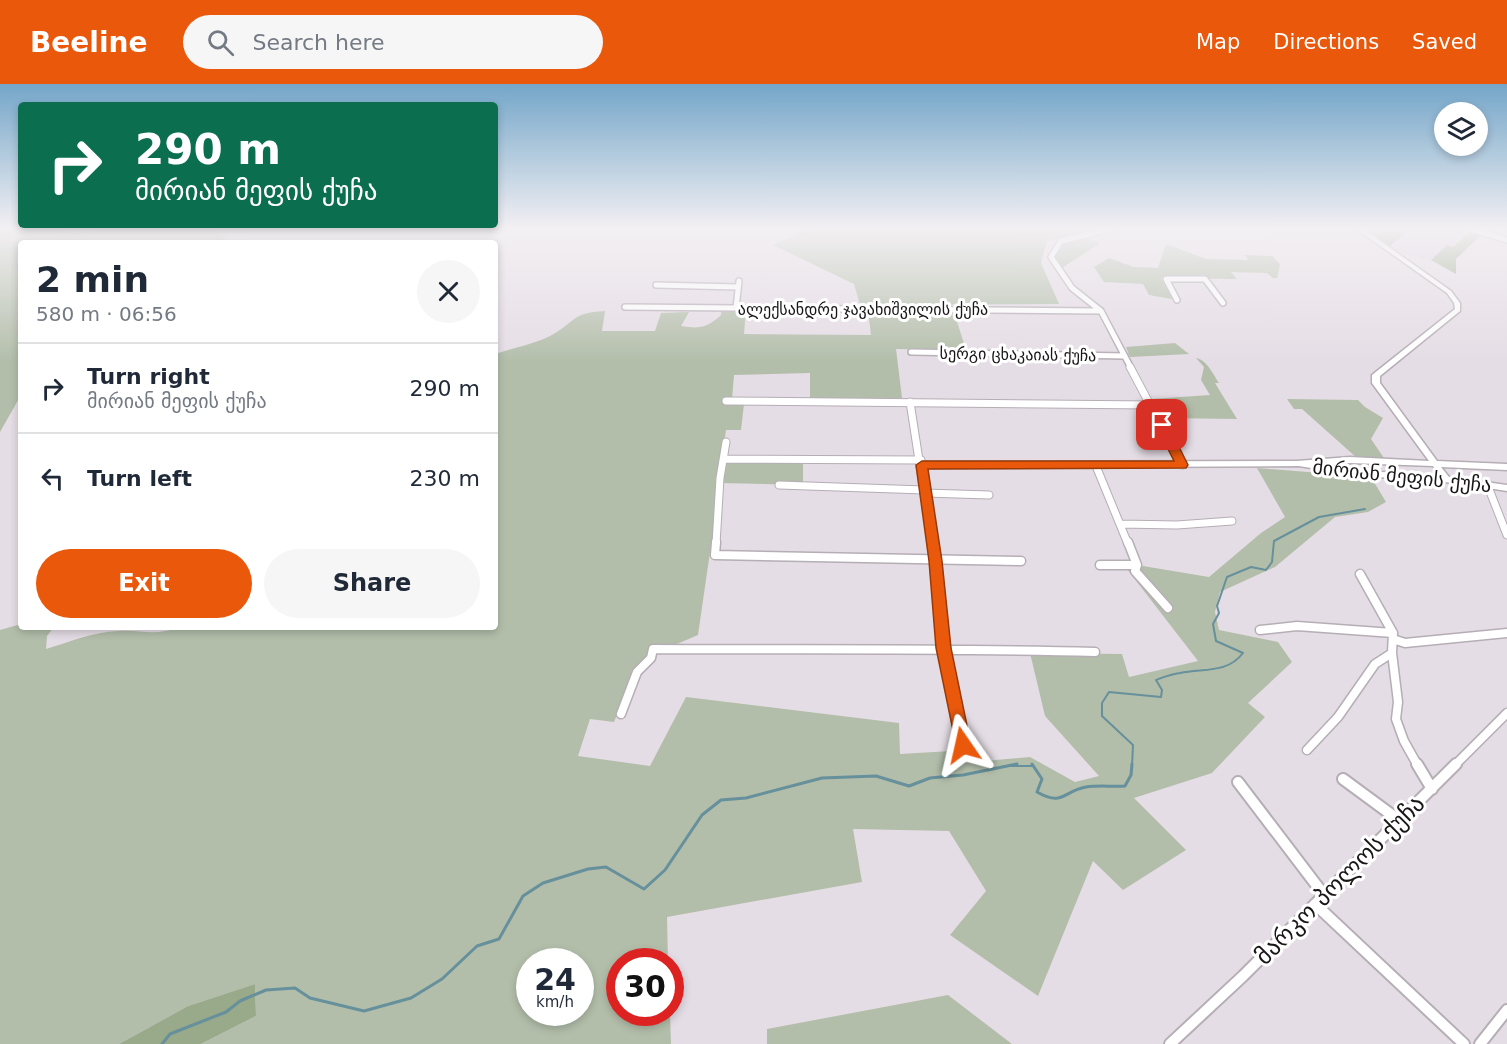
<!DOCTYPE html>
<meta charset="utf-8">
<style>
:root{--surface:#fff;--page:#f6f6f7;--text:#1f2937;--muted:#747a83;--line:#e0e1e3;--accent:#ea580c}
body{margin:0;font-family:"DejaVu Sans","Noto Sans Georgian",sans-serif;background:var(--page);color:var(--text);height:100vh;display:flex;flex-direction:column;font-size:22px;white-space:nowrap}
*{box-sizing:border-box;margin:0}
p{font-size:20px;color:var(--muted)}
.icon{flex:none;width:33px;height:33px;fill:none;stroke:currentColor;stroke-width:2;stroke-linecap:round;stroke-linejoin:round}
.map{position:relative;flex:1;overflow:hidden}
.side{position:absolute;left:18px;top:156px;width:480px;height:390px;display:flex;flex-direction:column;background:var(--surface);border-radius:6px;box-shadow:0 3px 9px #0003}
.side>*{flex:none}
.top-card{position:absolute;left:18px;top:18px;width:480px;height:126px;border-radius:6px;box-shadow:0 3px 9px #0003;background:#0b6e4f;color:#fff;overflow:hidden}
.fabs{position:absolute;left:1434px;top:18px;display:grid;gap:12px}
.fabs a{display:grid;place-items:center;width:54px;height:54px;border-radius:50%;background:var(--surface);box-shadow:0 3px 9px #0003;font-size:30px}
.speed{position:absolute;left:516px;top:864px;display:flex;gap:12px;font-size:30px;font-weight:700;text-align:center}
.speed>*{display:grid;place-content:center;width:78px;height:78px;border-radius:50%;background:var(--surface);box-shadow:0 3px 9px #0003;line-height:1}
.speed small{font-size:15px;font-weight:400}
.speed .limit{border:9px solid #d22;background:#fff;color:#111}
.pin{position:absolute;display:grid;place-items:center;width:51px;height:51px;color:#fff;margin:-26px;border-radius:12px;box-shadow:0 3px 9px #0006}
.me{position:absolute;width:66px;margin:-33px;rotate:349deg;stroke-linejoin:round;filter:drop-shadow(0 0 4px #0008)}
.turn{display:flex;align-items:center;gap:21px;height:126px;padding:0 18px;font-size:27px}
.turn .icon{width:78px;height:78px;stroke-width:2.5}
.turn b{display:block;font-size:42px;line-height:51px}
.round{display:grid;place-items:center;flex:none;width:63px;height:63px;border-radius:32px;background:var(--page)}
.head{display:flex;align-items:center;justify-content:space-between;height:102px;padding:0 18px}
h1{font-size:36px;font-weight:600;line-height:45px}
.cta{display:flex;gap:12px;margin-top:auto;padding:12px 18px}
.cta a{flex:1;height:69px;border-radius:36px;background:var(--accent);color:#fff;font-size:24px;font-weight:600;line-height:69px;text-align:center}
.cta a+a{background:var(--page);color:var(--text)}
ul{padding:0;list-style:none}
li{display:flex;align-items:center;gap:18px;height:90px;padding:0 18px;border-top:2px solid var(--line)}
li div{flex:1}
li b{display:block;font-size:22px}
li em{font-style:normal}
header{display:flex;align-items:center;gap:36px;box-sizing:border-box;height:84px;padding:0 30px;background:var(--accent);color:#fff}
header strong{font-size:28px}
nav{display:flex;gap:33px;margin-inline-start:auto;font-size:21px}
.search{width:420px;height:54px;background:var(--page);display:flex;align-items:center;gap:15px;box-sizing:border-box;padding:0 21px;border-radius:33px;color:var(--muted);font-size:22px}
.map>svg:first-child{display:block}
</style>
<header>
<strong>Beeline</strong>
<div class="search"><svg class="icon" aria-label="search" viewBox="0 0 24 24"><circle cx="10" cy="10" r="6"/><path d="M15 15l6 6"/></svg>Search here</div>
<nav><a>Map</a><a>Directions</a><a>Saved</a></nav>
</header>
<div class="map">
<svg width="1507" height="960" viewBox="0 0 1507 960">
<rect width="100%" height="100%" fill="#e5dde5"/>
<path fill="#dbd1e6" d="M1413,144H1464L1470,148L1453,163L1447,162L1431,176L1401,169L1391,163Z"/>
<path fill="#b3beaa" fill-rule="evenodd" d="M0,144H85L52,151L136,144H213L231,159H21V311L0,348Z
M812,144H1100L1047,157L1041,179L1059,220L860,221L854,200L773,161Z
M1084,153L1100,159L1062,184L1055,175V167L1066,156Z
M1166,160L1206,175L1248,176L1245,171L1272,172L1280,180L1277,194H1273L1267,189L1231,188L1237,195L1161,194L1172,215L1149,211L1143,200L1104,198L1094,183L1109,174L1134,183L1158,184Z
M746,226L744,250L871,251L868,227L954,228L966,266L896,265L902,314L810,315V289L734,291L732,315L744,320L741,346H726L722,373L803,378V401L720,399L698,551L644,574L632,593L614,638L590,635L578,672L650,682L686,613L899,639L900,670L951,667L962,679L1030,673L1075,698L1099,692L1045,632L1030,569L1122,570L1129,593L1198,577L1127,485L1143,482L1209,493L1261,449L1285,433L1257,384L1371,393L1386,418L1368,428L1335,433L1275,483L1220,508L1215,528L1219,546L1278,558L1292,578L1248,619L1265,633L1212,689L1134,714L1186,766L1123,806L1093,777L1038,912L950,851L986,807L949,747L853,745L862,798L667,833L668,877L620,878V928L670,929L671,960H201L256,932L255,900L188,922L119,960H0V546L21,540V543H54L47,552L46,565C69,558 93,548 118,547C138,545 158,553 177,543H495V270C513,264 534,260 550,252C576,238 570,229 605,227L602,247H655L661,229L689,228L681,242C699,245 707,244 721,231V228ZM530,878H580V928H530Z
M1175,259L1189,270L1130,273L1126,263Z
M1196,274C1207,276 1213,290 1219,299H1215L1237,335L1161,334L1151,315L1210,311L1201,296L1204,283Z
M1287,315L1358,316L1365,323L1383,334L1371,355L1384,374H1357L1302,325H1294Z
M948,911L1012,960H767V945Z"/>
<path fill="#99aa8a" d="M1370,144H1413L1390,162L1366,146Z
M1470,148L1482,150L1456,175V190L1431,176L1447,161L1453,163Z
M255,900L256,932L201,960H119L188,922Z"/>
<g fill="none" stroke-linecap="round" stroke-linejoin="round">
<path stroke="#66909b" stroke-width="2" d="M1004,682H1033
M1132,682L1133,661L1102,632V619L1109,608L1161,613L1162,606L1156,596C1164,593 1171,590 1180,589C1203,584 1227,590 1243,569L1216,557L1213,540L1219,529L1217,522L1227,493L1251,483L1266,486L1272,478L1274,457L1319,433L1365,425"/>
<path stroke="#66909b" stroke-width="3" d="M1032,680L1042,695L1037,708C1063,723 1063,707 1086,703C1099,701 1112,703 1125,702L1131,691L1132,680
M162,960L170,950L226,928L240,917L266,906L295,904L310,914L364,927L411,914L442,895L477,862L499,855L523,812L543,799L588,785L606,783L644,805L665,786L702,731L721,716L746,714L822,694L876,692L909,702L930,694L963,691L1017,680"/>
<g stroke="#b5aeb5" stroke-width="8">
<path id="minor-far3" d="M1115,144L1061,157L1051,173L1072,204L1101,227L1131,284
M1467,144L1507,156
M656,201L738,203
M1177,216L1166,195H1205L1223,219
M625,223L1101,227
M736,224L739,197
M911,268L1125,272"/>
</g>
<g stroke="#b5aeb5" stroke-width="9">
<path id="minor-far2" d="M1130,283L1182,381
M726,317L1152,321
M910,318L932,460
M724,375L921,376
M1096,382L1128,460
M1487,400L1507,451
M779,401L924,406
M925,409L989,411
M1121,440L1177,441L1232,437
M716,460L720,394L726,358"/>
</g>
<g stroke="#b5aeb5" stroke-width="11">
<path id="minor-far1" d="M716,458L715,471L1021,477
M932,458L943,564L963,661
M1128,458L1137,481L1135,487L1168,524
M1100,481H1137
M1360,490L1393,549L1392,569L1398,618L1396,635L1404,657L1418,682
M1260,546L1297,542L1393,549
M1393,555L1405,559L1507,549
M621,630L637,588L651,574L653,565C800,566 948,564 1095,568
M1307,666L1338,633L1375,580L1392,569
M1454,682L1507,629"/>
</g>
<g stroke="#b5aeb5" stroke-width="14">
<path id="minor" d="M1417,680L1432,705
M1343,695L1400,737
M1238,698L1324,811
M1315,820L1464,960
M1170,960L1243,892L1456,680
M1480,960L1507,926"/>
</g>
<g stroke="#b5aeb5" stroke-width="3">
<path id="tertiary" d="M1355,144H1362L1451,207L1460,219V227L1380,292V299L1437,377L1507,380V386L1441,383L1449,393L1507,401V407L1456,399L1353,391L1299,382L922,384L918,381L922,378L1297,377L1350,373L1429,377L1372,299V291L1455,225L1454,219L1447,209ZM1350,379L1433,382L1440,392L1353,386L1317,381Z"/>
</g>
<use href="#minor-far3" stroke="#fff" stroke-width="5"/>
<use href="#minor-far2" stroke="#fff" stroke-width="7"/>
<use href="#minor-far1" stroke="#fff" stroke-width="8"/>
<use href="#minor" stroke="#fff" stroke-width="10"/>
<use href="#tertiary" fill="#fff" fill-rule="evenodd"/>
</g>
<linearGradient id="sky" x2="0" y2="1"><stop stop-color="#74a6c9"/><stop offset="0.52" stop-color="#f3f0f3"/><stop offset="1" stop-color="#f3f0f3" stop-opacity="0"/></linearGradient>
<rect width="1507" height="278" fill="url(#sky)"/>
<path fill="#ea580c" stroke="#983908" stroke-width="1.5" d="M1158,338L1168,341L1188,381L1186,384L928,385L942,477L951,564L971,661L969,666H957L936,564L929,477L916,381L922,377H1174L1156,341Z"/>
<g text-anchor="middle" stroke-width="6" stroke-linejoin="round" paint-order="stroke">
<g font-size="16" fill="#191618" stroke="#fff">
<text x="863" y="231">ალექსანდრე ჯავახიშვილის ქუჩა</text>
<text transform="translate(1018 270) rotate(1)" y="6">სერგი ცხაკაიას ქუჩა</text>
</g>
<g font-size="20" fill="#191618" stroke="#fff">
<text transform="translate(1402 392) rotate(6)" y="7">მირიან მეფის ქუჩა</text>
</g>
<g font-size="24" fill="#191618" stroke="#fff">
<text transform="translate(1340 796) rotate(-45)" y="8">მარკო პოლოს ქუჩა</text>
</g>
</g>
</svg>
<div class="fabs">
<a><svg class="icon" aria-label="layers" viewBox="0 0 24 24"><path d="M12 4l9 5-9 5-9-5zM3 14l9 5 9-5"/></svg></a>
</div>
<div class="speed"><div>24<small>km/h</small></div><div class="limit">30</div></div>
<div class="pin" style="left:1162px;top:341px;background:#d93025"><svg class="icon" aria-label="arrive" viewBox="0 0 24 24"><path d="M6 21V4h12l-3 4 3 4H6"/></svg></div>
<svg class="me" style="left:963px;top:661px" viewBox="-20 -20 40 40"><path d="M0-17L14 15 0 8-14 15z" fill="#ea580c" stroke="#fff" stroke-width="4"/></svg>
<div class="top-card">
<div class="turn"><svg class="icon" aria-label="right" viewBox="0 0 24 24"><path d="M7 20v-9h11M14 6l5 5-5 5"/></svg><div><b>290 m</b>მირიან მეფის ქუჩა</div></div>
</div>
<section class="side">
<div class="head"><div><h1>2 min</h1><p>580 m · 06:56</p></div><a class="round"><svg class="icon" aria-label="close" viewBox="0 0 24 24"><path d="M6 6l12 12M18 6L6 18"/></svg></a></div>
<ul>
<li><svg class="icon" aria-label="right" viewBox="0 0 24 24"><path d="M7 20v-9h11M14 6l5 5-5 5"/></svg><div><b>Turn right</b><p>მირიან მეფის ქუჩა</p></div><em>290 m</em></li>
<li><svg class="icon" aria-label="left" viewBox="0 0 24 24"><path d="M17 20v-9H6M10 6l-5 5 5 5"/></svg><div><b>Turn left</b></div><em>230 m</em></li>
</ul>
<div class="cta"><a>Exit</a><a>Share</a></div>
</section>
</div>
